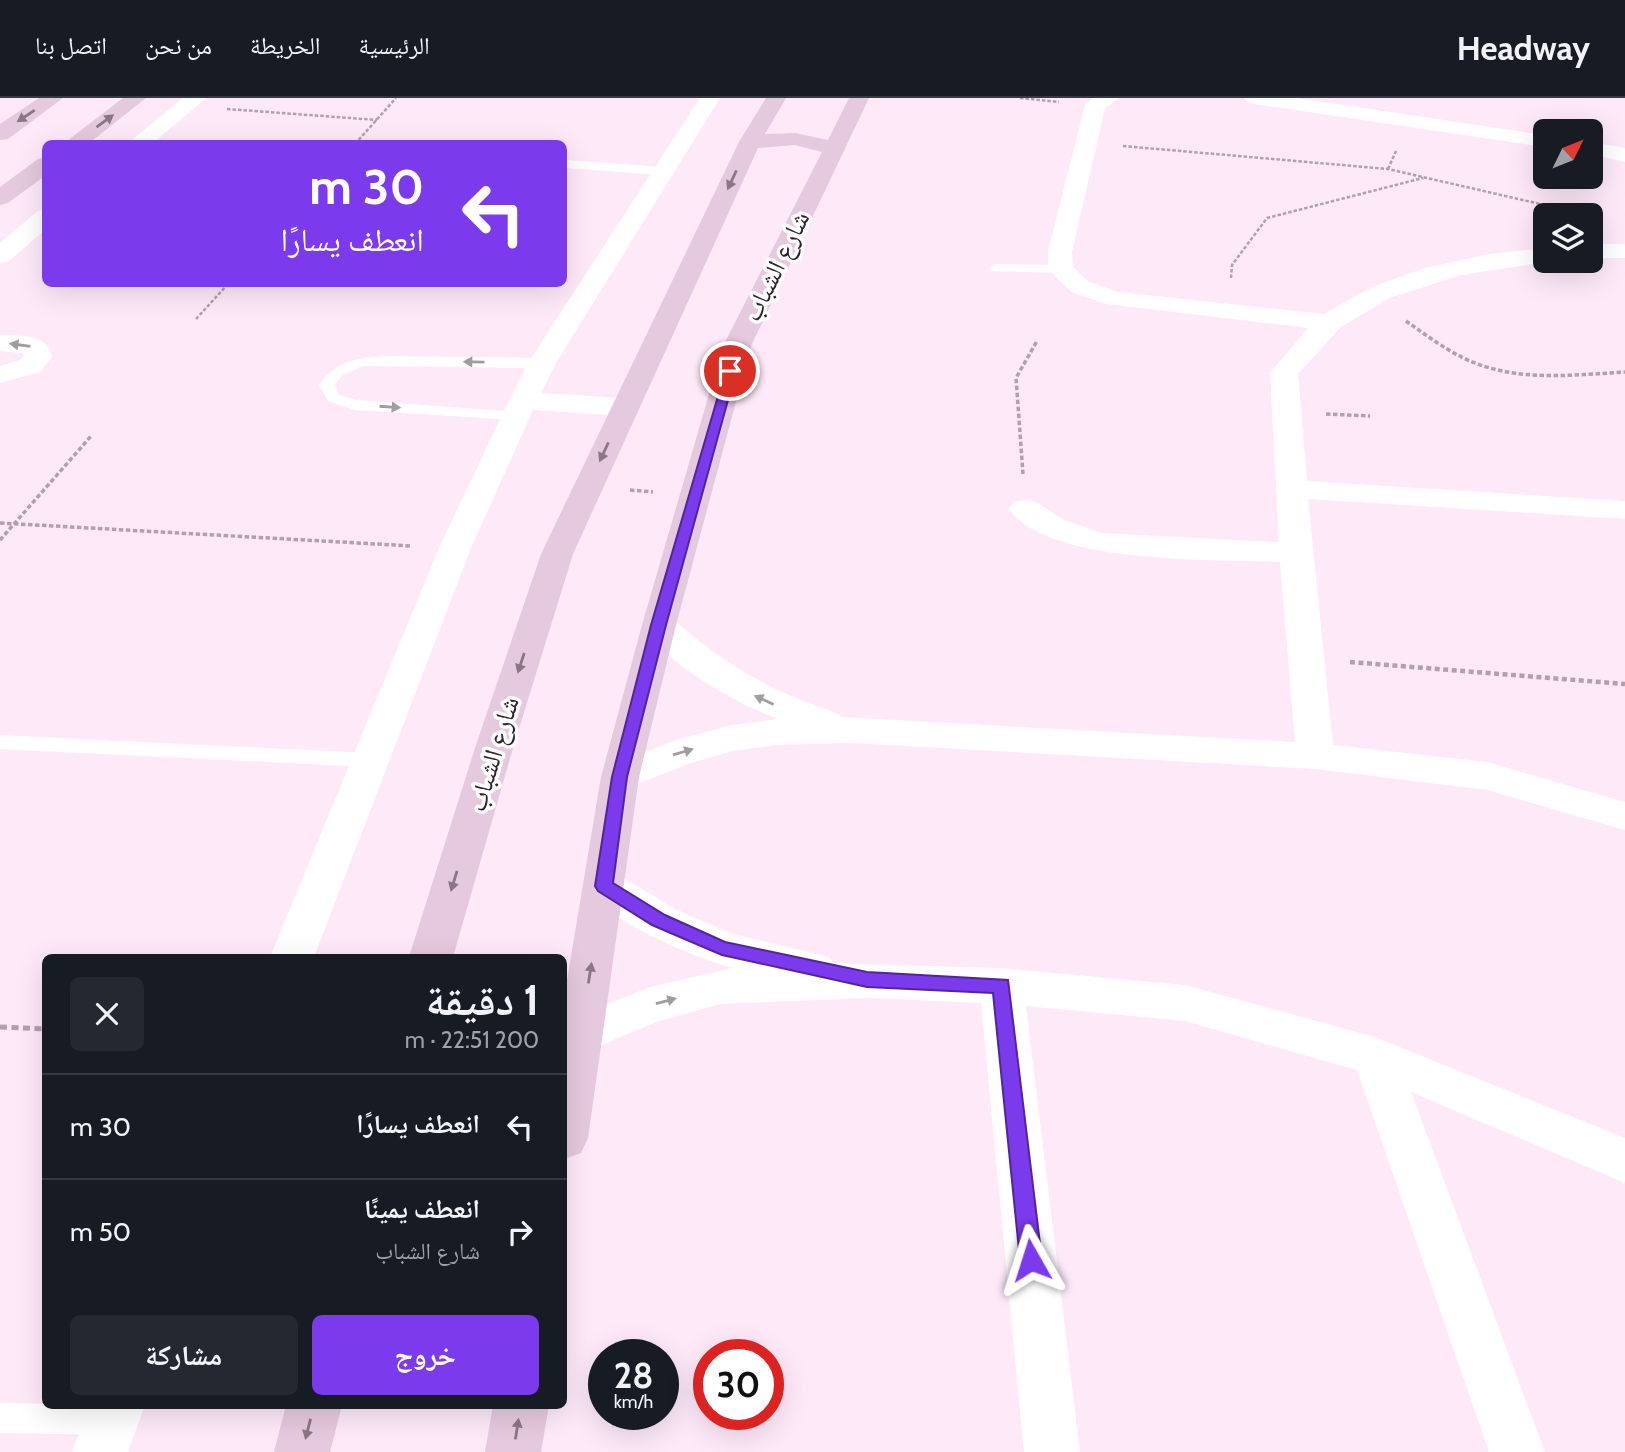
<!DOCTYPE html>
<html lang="ar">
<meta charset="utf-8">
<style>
:root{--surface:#171b24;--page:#242831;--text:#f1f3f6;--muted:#9ea1a6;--line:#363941;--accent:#7c3aed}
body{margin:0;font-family:Cabin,"Noto Naskh Arabic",sans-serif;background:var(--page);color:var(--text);direction:rtl;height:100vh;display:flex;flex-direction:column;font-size:26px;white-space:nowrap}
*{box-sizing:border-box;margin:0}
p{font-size:23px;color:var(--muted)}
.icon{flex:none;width:38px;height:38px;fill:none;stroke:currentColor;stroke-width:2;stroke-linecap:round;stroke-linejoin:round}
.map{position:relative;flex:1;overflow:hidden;direction:ltr}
.drawer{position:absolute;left:42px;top:856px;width:525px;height:455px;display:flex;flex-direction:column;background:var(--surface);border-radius:10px;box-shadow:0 7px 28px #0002;direction:rtl}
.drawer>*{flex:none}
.top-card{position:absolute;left:42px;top:42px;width:525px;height:147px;border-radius:10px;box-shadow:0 7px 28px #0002;direction:rtl;background:#7c3aed;color:#fff;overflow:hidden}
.needle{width:46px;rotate:47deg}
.fabs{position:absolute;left:1533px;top:21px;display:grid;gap:14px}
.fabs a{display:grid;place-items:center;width:70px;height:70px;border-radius:10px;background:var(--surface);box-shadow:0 7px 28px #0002;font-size:35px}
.speed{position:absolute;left:588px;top:1241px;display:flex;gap:14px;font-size:35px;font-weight:700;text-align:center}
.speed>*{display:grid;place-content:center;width:91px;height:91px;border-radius:50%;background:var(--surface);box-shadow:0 7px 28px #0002;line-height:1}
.speed small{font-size:18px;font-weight:400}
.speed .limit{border:10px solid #d22;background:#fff;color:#111}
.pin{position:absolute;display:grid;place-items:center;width:60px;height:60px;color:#fff;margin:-30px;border:4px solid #fff;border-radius:50%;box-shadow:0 2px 7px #0007}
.me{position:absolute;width:77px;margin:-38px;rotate:354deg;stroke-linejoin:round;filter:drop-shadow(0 0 5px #0008)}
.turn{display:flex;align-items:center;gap:24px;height:147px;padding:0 28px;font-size:32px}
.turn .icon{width:91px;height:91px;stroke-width:2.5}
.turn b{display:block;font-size:49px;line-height:60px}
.round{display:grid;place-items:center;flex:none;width:74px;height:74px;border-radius:10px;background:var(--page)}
.overview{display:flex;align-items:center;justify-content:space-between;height:119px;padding:0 28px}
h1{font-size:42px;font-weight:800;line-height:52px}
.button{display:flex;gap:14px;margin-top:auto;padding:14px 28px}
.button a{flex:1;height:80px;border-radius:10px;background:var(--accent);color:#fff;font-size:28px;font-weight:800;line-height:80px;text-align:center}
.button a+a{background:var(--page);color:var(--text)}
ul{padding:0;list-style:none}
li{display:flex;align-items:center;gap:21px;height:105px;padding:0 28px;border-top:2px solid var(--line)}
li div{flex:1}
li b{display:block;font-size:26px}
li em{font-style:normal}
header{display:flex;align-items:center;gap:42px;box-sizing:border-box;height:98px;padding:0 35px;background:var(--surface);border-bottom:2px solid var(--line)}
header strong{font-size:33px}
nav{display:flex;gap:38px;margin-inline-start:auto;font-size:24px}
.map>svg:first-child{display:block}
</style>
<header>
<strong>Headway</strong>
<nav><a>الرئيسية</a><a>الخريطة</a><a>من نحن</a><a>اتصل بنا</a></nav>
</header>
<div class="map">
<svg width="1625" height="1354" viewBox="0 0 1625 1354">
<rect width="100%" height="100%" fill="#fde9f8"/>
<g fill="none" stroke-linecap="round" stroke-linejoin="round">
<path stroke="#b1a0ad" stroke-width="2.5" stroke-dasharray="3.5 2" stroke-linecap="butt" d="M1020,0L1059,4
M227,11L377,22
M355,46L396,0
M1123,48L1388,71L1588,117
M1388,71L1396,53
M1231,180L1232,167L1267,120L1423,80
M196,221L228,186"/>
<path stroke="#b1a0ad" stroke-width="3.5" stroke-dasharray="4.5 2.5" stroke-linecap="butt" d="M1406,223C1426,237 1447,253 1470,263C1519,284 1573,277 1625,274
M1326,316L1370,318
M1023,376L1016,280L1037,243
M630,392L653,394
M0,425L412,448
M0,442L92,337"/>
<path stroke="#b1a0ad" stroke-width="4.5" stroke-dasharray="5 3.5" stroke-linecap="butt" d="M1350,564L1625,586"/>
<path stroke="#b1a0ad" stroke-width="5" stroke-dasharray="7 4.5" stroke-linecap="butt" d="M0,929L46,931"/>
<path fill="#fff" fill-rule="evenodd" d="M564,62L662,69L668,73L662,77L564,70Z
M996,166L1061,167L1068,171L1061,175L991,173L989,170Z
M388,258L542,260L550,265L542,270L363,268L342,277L335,287L339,297L356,302L522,314L524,317L522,320L516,322L355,312L328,303L319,287C338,261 358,260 388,258Z
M0,637L371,655L378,657L381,662L378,667L371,669L0,651Z
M0,1305L112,1307L122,1311L126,1322L122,1333L111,1337L0,1335Z"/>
<path fill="#fff" fill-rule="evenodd" d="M183,0H206L152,46H127Z
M700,0H720L556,265L541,295L625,300L635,303L639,309L635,315L625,318L533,312L471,450L314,859H270L439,450L502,317L528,265Z
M1093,0H1119L1105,10L1072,154L1073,169L1089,184L1119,194L1324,216L1372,189L1425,170L1489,156L1545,150V163H1552L1461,177L1390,200L1341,229L1298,276L1307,383L1625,403V421L1308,401L1333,647L1487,664L1625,704V732L1487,692L1315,671L852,645L777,647L732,653L688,666L620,693L606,689L601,679L606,669L676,642L732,627L777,621C732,603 669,568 642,527L647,519C669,514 677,525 693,538C737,575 785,598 839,616L841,619L1295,644L1280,464C1216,461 1048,467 1009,411L1014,404L1025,402L1036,404L1064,422L1102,435L1279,444L1270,275L1308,230L1106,206L1071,194L1048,171V154L1085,7Z
M1244,0H1296L1545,37V49L1254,6L1247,4Z
M1591,44L1625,50V64L1591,56Z
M46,111V131L9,163L0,165V145L38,113Z
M1591,146H1625V160H1591Z
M0,237C19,238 48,235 52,259L40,274L0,285V268L20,262L24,258L22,255L0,253Z
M604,772L619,777L673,810L730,835L829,859L833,865L1001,870L1185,887L1375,939L1625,1040V1085L1411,994L1545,1354H1489L1357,972L1185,923L1026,908L1080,1354H1024L981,905L868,900L721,906L659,923L580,956L564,950V924L650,889L733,870C696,861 601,820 583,788L589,777Z
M89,1307H145L128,1354H72Z"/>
<path fill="#e5c9de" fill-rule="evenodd" d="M39,0H63L8,41L0,42V26Z
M123,0H146L88,46H63Z
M766,0H786L765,36L795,35L828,42L849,0H869L751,248L676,527L639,679L588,1040L581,1055L564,1061V900L601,679L642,527L723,248L822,54L795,47L758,50L573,456L513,650L453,859H409L475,650L541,456L739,44Z
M46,59V77L8,105L0,107V89L38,61Z
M286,1307H342L330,1354H274Z
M493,1307H549L541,1354H485Z"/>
</g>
<defs><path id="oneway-solid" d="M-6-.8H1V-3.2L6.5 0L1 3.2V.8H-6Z" transform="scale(1.75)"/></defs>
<g fill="#8a7684">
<use href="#oneway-solid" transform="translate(26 18) rotate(146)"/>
<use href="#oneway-solid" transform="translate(105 23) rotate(-36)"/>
<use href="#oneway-solid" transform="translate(732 82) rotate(115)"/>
<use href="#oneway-solid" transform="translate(604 354) rotate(115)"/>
<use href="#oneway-solid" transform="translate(521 565) rotate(108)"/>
<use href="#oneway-solid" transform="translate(454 783) rotate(107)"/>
<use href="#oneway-solid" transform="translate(590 875) rotate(-81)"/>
<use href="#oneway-solid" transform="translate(308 1331) rotate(104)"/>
<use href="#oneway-solid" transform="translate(517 1331) rotate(-81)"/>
</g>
<g fill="#a19ca0">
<use href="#oneway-solid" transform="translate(20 247) rotate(-172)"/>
<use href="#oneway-solid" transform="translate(474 264) rotate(-179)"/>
<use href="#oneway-solid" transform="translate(390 309) rotate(4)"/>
<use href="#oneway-solid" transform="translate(764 602) rotate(-155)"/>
<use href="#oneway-solid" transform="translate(683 654) rotate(-16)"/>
<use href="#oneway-solid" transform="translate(666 903) rotate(-15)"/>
</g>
<path fill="#7c3aed" stroke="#51269a" stroke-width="2" d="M726,271L736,273L666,527L627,679L613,785L665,817L725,844L867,874L1008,882L1042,1162L1039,1169L1031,1172L1024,1169L1020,1162L993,895L867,889L722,857L652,827L598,793L595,788L612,679L651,527Z"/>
<g text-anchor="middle" stroke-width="7" stroke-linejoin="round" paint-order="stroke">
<g font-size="26" fill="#2e222b" stroke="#fdfdfd">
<text transform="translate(776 168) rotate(-64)" y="9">شارع الشباب</text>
<text transform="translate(493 656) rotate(-73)" y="9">شارع الشباب</text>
</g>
</g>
</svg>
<div class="fabs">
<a><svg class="needle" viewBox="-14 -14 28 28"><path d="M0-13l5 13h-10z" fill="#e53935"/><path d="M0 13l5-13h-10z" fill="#9ea1a6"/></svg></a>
<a><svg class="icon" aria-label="layers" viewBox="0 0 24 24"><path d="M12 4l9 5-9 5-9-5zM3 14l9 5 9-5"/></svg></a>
</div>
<div class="speed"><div>28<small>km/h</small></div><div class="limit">30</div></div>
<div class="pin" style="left:730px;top:273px;background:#d93025"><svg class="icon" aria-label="arrive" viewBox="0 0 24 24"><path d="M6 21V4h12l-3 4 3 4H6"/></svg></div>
<svg class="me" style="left:1031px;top:1162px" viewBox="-20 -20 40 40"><path d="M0-17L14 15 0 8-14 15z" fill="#7c3aed" stroke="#fff" stroke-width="4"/></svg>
<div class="top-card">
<div class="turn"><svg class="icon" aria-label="left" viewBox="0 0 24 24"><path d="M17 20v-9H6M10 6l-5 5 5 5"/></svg><div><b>30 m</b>انعطف يسارًا</div></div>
</div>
<section class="drawer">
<div class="overview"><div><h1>1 دقيقة</h1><p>200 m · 22:51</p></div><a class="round"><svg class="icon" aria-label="close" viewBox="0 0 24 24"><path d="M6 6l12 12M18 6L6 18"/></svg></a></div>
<ul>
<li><svg class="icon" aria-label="left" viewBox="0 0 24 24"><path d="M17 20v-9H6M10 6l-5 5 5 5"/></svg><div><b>انعطف يسارًا</b></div><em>30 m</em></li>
<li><svg class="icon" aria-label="right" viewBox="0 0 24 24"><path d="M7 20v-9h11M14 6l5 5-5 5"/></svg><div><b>انعطف يمينًا</b><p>شارع الشباب</p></div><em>50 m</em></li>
</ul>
<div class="button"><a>خروج</a><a>مشاركة</a></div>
</section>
</div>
